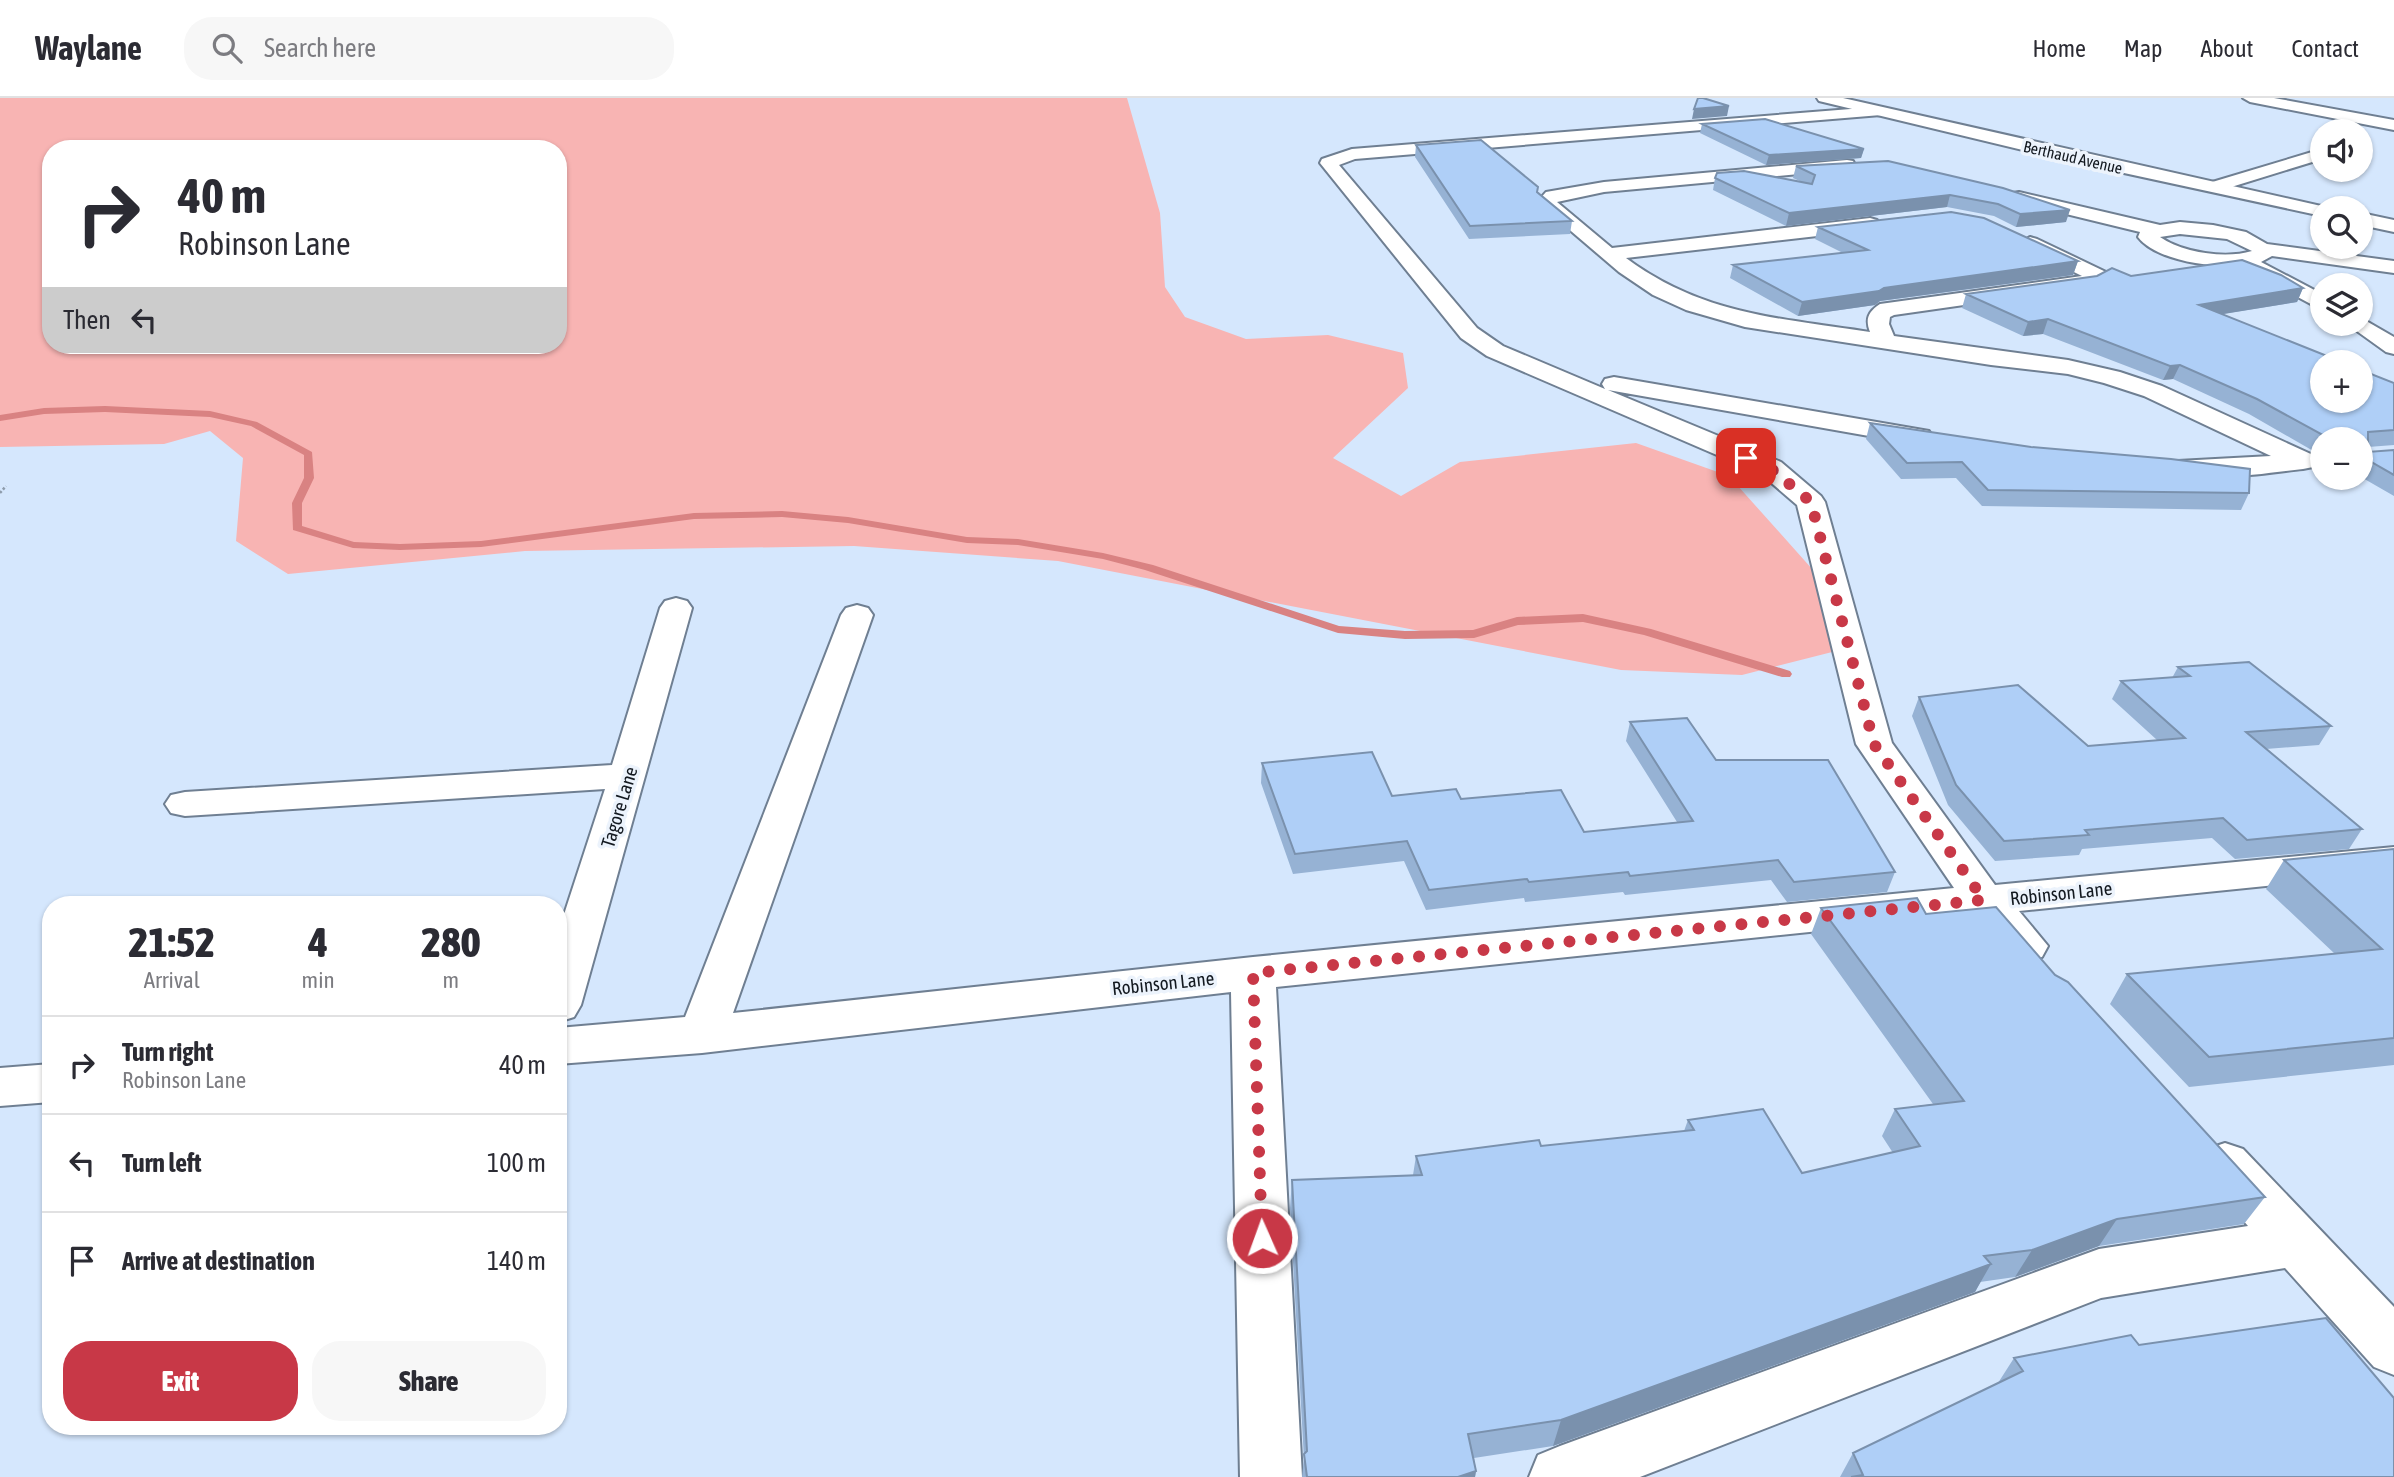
<!DOCTYPE html>
<meta charset="utf-8">
<style>
:root{--surface:#fff;--page:#f7f7f7;--text:#2b2b33;--muted:#7c7c81;--line:#e1e1e2;--accent:#c83847}
body{margin:0;font-family:"Asap Condensed",sans-serif;background:var(--page);color:var(--text);height:100vh;display:flex;flex-direction:column;font-size:26px;white-space:nowrap}
*{box-sizing:border-box;margin:0}
p{font-size:23px;color:var(--muted)}
.icon{flex:none;width:38px;height:38px;fill:none;stroke:currentColor;stroke-width:2;stroke-linecap:round;stroke-linejoin:round}
.map{position:relative;flex:1;overflow:hidden}
.sheet{position:absolute;left:42px;top:798px;width:525px;height:539px;display:flex;flex-direction:column;background:var(--surface);border-radius:28px;box-shadow:0 2px 5px #0004}
.sheet>*{flex:none}
.top-card{position:absolute;left:42px;top:42px;width:525px;height:214px;border-radius:28px;box-shadow:0 2px 5px #0004;background:#fff;color:var(--text);overflow:hidden}
.tools{position:absolute;left:2310px;top:21px;display:grid;gap:14px}
.tools a{display:grid;place-items:center;width:63px;height:63px;border-radius:50%;background:var(--surface);box-shadow:0 2px 5px #0004;font-size:35px}
.pin{position:absolute;display:grid;place-items:center;width:60px;height:60px;color:#fff;margin:-30px;border-radius:14px;box-shadow:0 4px 10px #0006}
.me{position:absolute;width:77px;margin:-38px;rotate:358deg;stroke-linejoin:round;filter:drop-shadow(0 0 5px #0008)}
.turn{display:flex;align-items:center;gap:24px;height:147px;padding:0 21px;font-size:32px}
.turn .icon{width:91px;height:91px;stroke-width:2.5}
.turn b{display:block;font-size:49px;line-height:60px}
.then{display:flex;align-items:center;height:66px;padding:0 21px;background:#0003;gap:14px;font-size:26px}
.eta{display:flex;justify-content:space-evenly;align-items:center;height:119px;text-align:center}
.eta b{font-size:42px;font-weight:800;line-height:49px}
.primary-button{display:flex;gap:14px;margin-top:auto;padding:14px 21px}
.primary-button a{flex:1;height:80px;border-radius:28px;background:var(--accent);color:#fff;font-size:28px;font-weight:800;line-height:80px;text-align:center}
.primary-button a+a{background:var(--page);color:var(--text)}
ul{padding:0;list-style:none}
li{display:flex;align-items:center;gap:21px;height:98px;padding:0 21px;border-top:2px solid var(--line)}
li div{flex:1}
li b{display:block;font-size:26px}
li em{font-style:normal}
header{display:flex;align-items:center;gap:42px;box-sizing:border-box;height:98px;padding:0 35px;background:var(--surface);border-bottom:2px solid var(--line)}
header strong{font-size:33px}
nav{display:flex;gap:38px;margin-inline-start:auto;font-size:24px}
.search{width:490px;height:63px;background:var(--page);display:flex;align-items:center;gap:18px;box-sizing:border-box;padding:0 24px;border-radius:28px;color:var(--muted);font-size:26px}
.map>svg:first-child{display:block}
</style>
<header>
<strong>Waylane</strong>
<div class="search"><svg class="icon" aria-label="search" viewBox="0 0 24 24"><circle cx="10" cy="10" r="6"/><path d="M15 15l6 6"/></svg>Search here</div>
<nav><a>Home</a><a>Map</a><a>About</a><a>Contact</a></nav>
</header>
<div class="map">
<svg width="2394" height="1379" viewBox="0 0 2394 1379">
<rect width="100%" height="100%" fill="#d5e7fd"/>
<path fill="#f8b4b3" fill-rule="evenodd" d="M0,0H1127L1160,115L1165,189L1185,219L1246,241L1328,237L1403,255L1408,290L1333,360L1401,398L1460,364L1636,345L1729,378L1821,481L1844,551L1742,577L1621,572L1058,463L854,448L525,453L288,476L236,443L243,360L210,333L164,346L0,349ZM51,51H558V247H51Z"/>
<g fill="none" stroke-linecap="round" stroke-linejoin="round">
<path fill="#d98282" fill-rule="evenodd" d="M105,308L210,313L257,324L312,354L314,380L302,405V428L354,444L400,446L481,443L694,415L782,413L848,419L967,439L1018,441L1103,455L1153,467L1339,528L1405,533L1473,532L1517,519L1583,516L1651,531L1790,573L1792,576L1790,579H1782L1644,537L1583,524L1518,527L1474,540L1405,541L1338,535L1145,472L1103,461L1018,447L967,445L848,425L782,419L694,421L481,449L400,452L353,450L293,432L292,405L304,380V357L251,328L210,319L105,314L44,316L0,323V317L44,310Z"/>
<g stroke="#6f7f92" stroke-width="4">
<path id="street" d="M2243,0H2274L2394,22V32L2250,4Z
M1876,9L1881,11L1884,14L1881,17L1355,61L1339,67L1477,230L1503,248L1605,291L1602,286L1605,281L1614,279L1929,333L1933,339L1929,345L1920,347L1608,292L1781,364L1821,398L1825,404L1892,645L1995,787L2394,749V775L2019,813L2048,848L2042,859C2006,869 1995,841 1974,817L1276,889L1302,1379H1240L1231,894L702,955L558,966V930L685,919L841,517L846,510L857,507L868,510L873,517L733,915L1253,859L1954,790L1856,646L1797,407L1761,376L1487,258L1461,240L1320,65L1322,61L1352,51Z
M2322,51V61L2215,94L2206,89L2209,85Z
M1847,62L1853,63L1855,67L1853,71L1604,94L1557,104L1612,150L1870,120L1877,122L1879,126L1877,130L1870,132L1626,160C1703,217 1779,220 1870,234C1865,221 1868,214 1880,206L2082,178L2023,149L2020,145L2030,139L2037,141L2106,174L2109,178L2098,187L2091,189L1894,217L1890,219L1889,226L1894,238L2068,262L2120,274L2162,288L2313,357L2317,363L2313,369L2303,371C2264,375 2217,384 2178,375L2174,369L2178,363L2271,358L2144,298L2104,285L2068,276L1991,267L1745,229L1686,212L1653,197L1619,174L1537,104L1546,94L1604,84Z
M2019,94L2160,127L2180,124L2213,127L2246,134L2267,146L2394,163V175L2272,158L2261,164L2322,196V212L2247,172L2245,167C2216,171 2156,163 2138,139L2140,134L2013,103L2010,99L2013,95ZM2180,136L2227,141L2252,153C2226,161 2183,155 2160,139Z
M2361,220L2394,239V256L2386,254L2347,226H2361Z
M676,500L687,503L692,510L581,907L574,919L558,924V835L605,691L185,718L171,715L165,706L171,697L185,694L612,667L660,510L665,503Z
M51,966V1004L0,1008V970Z
M2225,1045L2243,1051L2394,1209V1277L2374,1269L2285,1170L2101,1200L1640,1379H1529L1538,1357L1560,1348L2099,1151L2248,1128L2207,1081L2199,1066L2207,1051Z"/>
</g>
<g stroke="#6f7f92" stroke-width="4">
<path id="secondary" d="M1817,0H1843L2330,110H2322V118L2064,62L1819,3Z
M2361,115L2394,122V134L2361,127Z"/>
</g>
<path stroke="#8e9cac" stroke-width="2.5" stroke-dasharray="2.5 2" stroke-linecap="butt" d="M0,395L6,388"/>
<use href="#street" fill="#fff" fill-rule="evenodd"/>
<use href="#secondary" fill="#fff" fill-rule="evenodd"/>
</g>
<path fill="#96b2d4" d="M1702,26L1864,51L1861,60L1766,67L1700,35Z
M1416,47L1572,123L1570,136L1469,141L1415,59Z
M1888,63L2066,124L2016,129L1994,118L1947,109L1786,128L1713,92L1715,80L1804,85L1793,80L1796,68Z
M1818,129L2078,163L2073,177L1880,203L1875,207L1798,218L1730,180L1733,167L1843,155L1815,141Z
M2131,178L2303,190L2297,204L2222,216L2394,285V347L2368,349V354L2394,352V398L2361,379V341H2322V358L2249,316L2173,281L2163,282L2043,236L2023,238L1962,210L1966,196Z
M1870,325L2249,395L2241,412L1982,408L1956,380L1901,381L1866,341Z
M2178,569L2331,628L2319,647L2266,651L2362,731L2349,751L2235,761L2212,740L2082,751L2079,757L1995,763L1948,707L1912,618L1919,599L2088,648L2157,642L2112,601L2121,583L2172,580Z
M1630,624L1716,662L1895,774L1887,794L1787,804L1771,782L1625,797L1623,794L1525,804L1524,800L1426,812L1404,763L1293,776L1261,685L1262,665L1392,698L1461,701L1584,734L1677,724L1626,643Z
M2394,751V967L2189,989L2110,906L2127,876L2335,856L2266,791L2284,762Z
M1821,810L1926,816L2055,877L2265,1099L2244,1126L2099,1148L2015,1179L1980,1184L1975,1194L1553,1348L1474,1360L1476,1373L1475,1379H1302L1304,1361L1290,1110L1292,1082L1413,1077L1416,1058L1541,1048L1684,1033L1688,1022L1802,1075L1893,1055L1882,1038L1895,1011L1933,1006L1811,836Z
M2139,1247L2394,1379H1840L1853,1355L1998,1285L2014,1260Z"/>
<path fill="#7a91ad" d="M1729,8L1727,18L1692,21L1694,11Z
M1864,51L1861,60L1766,67L1769,57Z
M1950,97L1947,109L1786,128L1789,115Z
M2070,112L2066,124L2016,129L2020,116Z
M2078,163L2073,177L1880,203L1875,207L1798,218L1802,204L1884,190Z
M2303,190L2297,204L2193,221L2199,207Z
M2048,221L2043,236L2023,238L2028,224Z
M2180,267L2173,281L2163,282L2170,268Z
M2117,1121L2099,1148L2015,1179L2032,1152Z
M1991,1166L1975,1194L1553,1348L1561,1322Z
M1476,1373L1475,1379H1458Z"/>
<path fill="#afcff7" stroke="#7a91ad" stroke-width="2" d="M1698,0H1703L1729,8L1694,11Z
M1765,21L1864,51L1769,57L1702,26Z
M1481,42L1538,89L1537,94L1572,123L1470,128L1416,47Z
M1888,63L2003,90L2070,112L2020,116L1998,106L1950,97L1789,115L1715,80L1717,75L1744,73L1812,86L1815,77L1796,68Z
M1951,114L1984,120L2078,163L1884,190L1879,193L1802,204L1733,167L1868,152L1818,129Z
M2242,162L2281,177L2303,190L2199,207L2342,264H2322V303H2361V272L2394,285V332L2368,334V354L2394,352V377L2361,358V341H2330L2257,301L2180,267L2170,268L2048,221L2028,224L1966,196L2097,178L2112,170L2131,178Z
M1870,325L2031,349L2171,361L2250,371L2249,395L1988,392L1962,364L1907,365Z
M2249,564L2331,628L2246,634L2362,731L2247,742L2223,720L2085,732L2089,737L2004,743L1956,687L1919,599L2018,587L2088,648L2185,640L2121,583L2190,578L2178,569Z
M1687,620L1716,662H1828L1895,774L1794,784L1778,762L1630,778L1628,774L1529,784L1527,781L1429,792L1407,743L1295,756L1262,665L1372,654L1392,698L1456,691L1461,701L1561,692L1584,734L1693,723L1630,624Z
M2394,751V940L2209,959L2127,876L2382,851L2284,762Z
M1917,800L1926,816L1996,809L2055,877L2068,884L2265,1099L2117,1121L2032,1152L1984,1158L1991,1166L1561,1322L1468,1336L1476,1373L1458,1379H1307L1304,1356L1307,1353L1292,1082L1422,1077L1416,1058L1539,1042L1541,1048L1694,1032L1688,1022L1763,1011L1802,1075L1920,1048L1895,1011L1964,1003L1821,810Z
M2326,1220L2394,1300V1379H1851L1863,1377L1853,1355L2023,1273L2014,1260L2131,1237L2139,1247Z"/>
<g fill="none" stroke-linecap="round" stroke-linejoin="round">
<path stroke="#c83847" stroke-width="12" stroke-dasharray="0 21.6" d="M1262,1140L1253,875L1984,802L1874,646L1811,404L1770,370L1746,360"/>
</g>
<g text-anchor="middle" stroke-width="7" stroke-linejoin="round" paint-order="stroke">
<g font-size="16" fill="#131920" stroke="#ecf3fc">
<text transform="translate(2073 59) rotate(13)" y="6">Berthaud Avenue</text>
</g>
<g font-size="19" fill="#131920" stroke="#ecf3fc">
<text transform="translate(619 709) rotate(-73)" y="7">Tagore Lane</text>
<text transform="translate(2061 795) rotate(-6)" y="7">Robinson Lane</text>
<text transform="translate(1163 885) rotate(-6)" y="7">Robinson Lane</text>
</g>
</g>
</svg>
<div class="tools">
<a><svg class="icon" aria-label="sound" viewBox="0 0 24 24"><path d="M4 9h4l5-4v14l-5-4H4zM17 9q2 3 0 6"/></svg></a>
<a><svg class="icon" aria-label="search" viewBox="0 0 24 24"><circle cx="10" cy="10" r="6"/><path d="M15 15l6 6"/></svg></a>
<a><svg class="icon" aria-label="layers" viewBox="0 0 24 24"><path d="M12 4l9 5-9 5-9-5zM3 14l9 5 9-5"/></svg></a>
<a>+</a>
<a>−</a>
</div>
<div class="pin" style="left:1746px;top:360px;background:#d93025"><svg class="icon" aria-label="arrive" viewBox="0 0 24 24"><path d="M6 21V4h12l-3 4 3 4H6"/></svg></div>
<svg class="me" style="left:1262px;top:1140px" viewBox="-20 -20 40 40"><circle r="17" fill="#c83847" stroke="#fff" stroke-width="3"/><path d="M0-11L8 9 0 5-8 9z" fill="#fff"/></svg>
<div class="top-card">
<div class="turn"><svg class="icon" aria-label="right" viewBox="0 0 24 24"><path d="M7 20v-9h11M14 6l5 5-5 5"/></svg><div><b>40 m</b>Robinson Lane</div></div>
<div class="then">Then<svg class="icon" aria-label="left" viewBox="0 0 24 24"><path d="M17 20v-9H6M10 6l-5 5 5 5"/></svg></div>
</div>
<section class="sheet">
<div class="eta">
<div><b>21:52</b><p>Arrival</p></div>
<div><b>4</b><p>min</p></div>
<div><b>280</b><p>m</p></div>
</div>
<ul>
<li><svg class="icon" aria-label="right" viewBox="0 0 24 24"><path d="M7 20v-9h11M14 6l5 5-5 5"/></svg><div><b>Turn right</b><p>Robinson Lane</p></div><em>40 m</em></li>
<li><svg class="icon" aria-label="left" viewBox="0 0 24 24"><path d="M17 20v-9H6M10 6l-5 5 5 5"/></svg><div><b>Turn left</b></div><em>100 m</em></li>
<li><svg class="icon" aria-label="arrive" viewBox="0 0 24 24"><path d="M6 21V4h12l-3 4 3 4H6"/></svg><div><b>Arrive at destination</b></div><em>140 m</em></li>
</ul>
<div class="primary-button"><a>Exit</a><a>Share</a></div>
</section>
</div>
